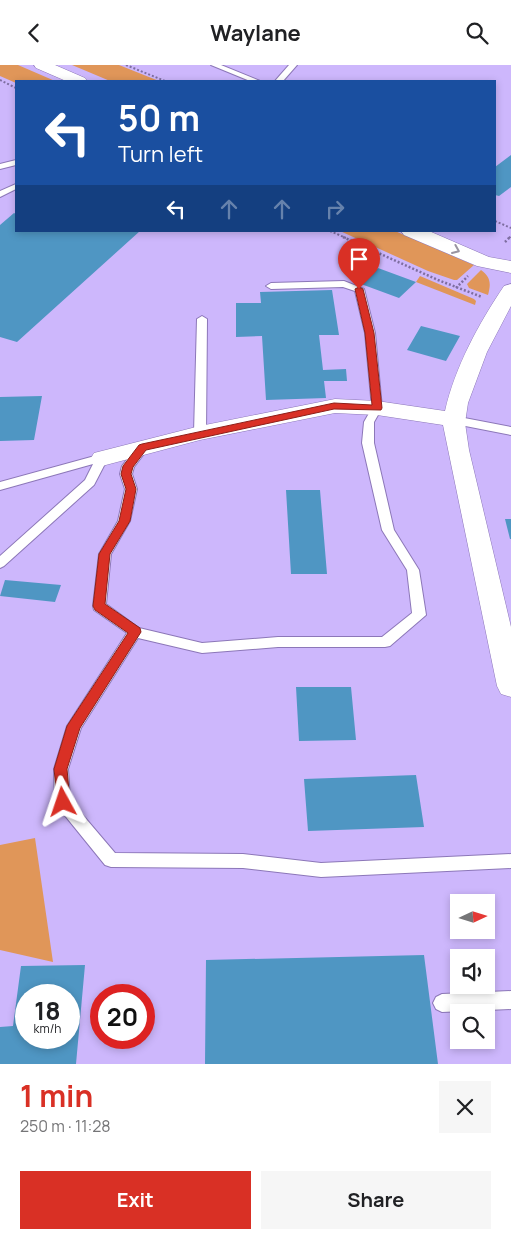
<!DOCTYPE html>
<meta charset="utf-8">
<style>
:root{--surface:#fff;--page:#f6f6f6;--text:#202124;--muted:#757577;--accent:#d93025}
body{margin:0;font-family:Manrope,sans-serif;background:var(--page);color:var(--text);height:100vh;display:flex;flex-direction:column;font-size:19px;white-space:nowrap}
*{box-sizing:border-box;margin:0}
p{font-size:16px;color:var(--muted)}
.icon{flex:none;width:28px;height:28px;fill:none;stroke:currentColor;stroke-width:2;stroke-linecap:round;stroke-linejoin:round}
.map{position:relative;height:999px;overflow:hidden}
.details{display:flex;flex-direction:column;background:var(--surface);flex:1}
.details>*{flex:none}
.banner{position:absolute;left:15px;top:15px;width:481px;height:152px;border-radius:0px;box-shadow:0 2px 8px #0003;background:#1a4fa0;color:#fff;overflow:hidden}
.needle{width:32px;rotate:86deg}
.buttons{position:absolute;left:450px;top:829px;display:grid;gap:10px}
.buttons a{display:grid;place-items:center;width:45px;height:45px;border-radius:0px;background:var(--surface);box-shadow:0 2px 8px #0003;font-size:25px}
.speed{position:absolute;left:15px;top:919px;display:flex;gap:10px;font-size:25px;font-weight:700;text-align:center}
.speed>*{display:grid;place-content:center;width:65px;height:65px;border-radius:50%;background:var(--surface);box-shadow:0 2px 8px #0003;line-height:1}
.speed small{font-size:12px;font-weight:400}
.speed .limit{border:8px solid #d22;background:#fff;color:#111}
.pin{position:absolute;display:grid;place-items:center;width:42px;height:42px;color:#fff;margin:-51px -21px;border-radius:50% 50% 50% 0;rotate:-45deg;box-shadow:0 0 5px #0007}
.pin .icon{rotate:45deg}
.me{position:absolute;width:55px;margin:-28px;rotate:355deg;stroke-linejoin:round;filter:drop-shadow(0 0 4px #0008)}
.turn{display:flex;align-items:center;gap:18px;height:105px;padding:0 20px;font-size:22px}
.turn .icon{width:65px;height:65px;stroke-width:2.5}
.turn b{display:block;font-size:35px;line-height:42px}
.lanes{display:flex;align-items:center;height:48px;padding:0 20px;background:#0003;justify-content:center;gap:25px;direction:ltr}
.lanes .off{opacity:.35}
.round{display:grid;place-items:center;flex:none;width:52px;height:52px;border-radius:0px;background:var(--page)}
.overview{display:flex;align-items:center;justify-content:space-between;height:85px;padding:0 20px}
h1{font-size:30px;font-weight:700;line-height:38px;color:var(--accent)}
.action{display:flex;gap:10px;margin-top:auto;padding:10px 20px}
.action a{flex:1;height:58px;border-radius:0px;background:var(--accent);color:#fff;font-size:20px;font-weight:700;line-height:58px;text-align:center}
.action a+a{background:var(--page);color:var(--text)}
header{display:flex;justify-content:space-between;align-items:center;height:65px;padding:0 20px;background:var(--surface);font-size:22px;font-weight:700}
.map>svg:first-child{display:block}
</style>
<header><svg class="icon" aria-label="back" viewBox="0 0 24 24"><path d="M15 5l-7 7 7 7"/></svg>Waylane<svg class="icon" aria-label="search" viewBox="0 0 24 24"><circle cx="10" cy="10" r="6"/><path d="M15 15l6 6"/></svg></header>
<div class="map">
<svg width="511" height="999" viewBox="0 0 511 999">
<rect width="100%" height="100%" fill="#cdb7fc"/>
<path fill="#e09659" d="M0,0H18L55,16H16V18L0,11Z
M72,0H119L159,16H110Z
M340,166H395L474,200L457,215H454L428,206Z
M481,205C491,212 491,219 488,230L469,223L467,219Z
M420,211L474,234L476,236L475,240L416,217Z
M35,773L53,897L0,885V780Z"/>
<path fill="#4f96c3" fill-rule="evenodd" d="M511,90V122L499,131L495,130V102Z
M14,148L16,149V166H140L17,277L0,272V160Z
M378,203L416,217L399,233L361,219Z
M332,225L339,270H319L323,305L346,304L347,316H324L326,333L266,335L262,271L236,272V238H261L260,227Z
M421,261L460,271L446,296L407,285Z
M42,331L34,375L0,376V332Z
M286,425H320L327,509H291Z
M505,454H511V474H510Z
M5,515L61,520L55,537L0,531Z
M296,622H351L356,675L299,676Z
M416,710L424,762L308,766L304,714Z
M424,890L438,999H205L206,895Z
M85,900L76,999H0V962L13,961L21,901ZM26,930H69V972H26Z"/>
<g fill="none" stroke-linecap="round" stroke-linejoin="round">
<g stroke="#8c77b8" stroke-width="2">
<path id="lane" d="M211,0H221L260,16H250Z
M289,0H297L283,16H275Z
M16,95V100L0,104V99Z
M16,119V124L0,132V126Z
M344,216L364,224L375,268L382,343L374,357V378L394,465L419,505L426,550L390,581L385,582H278L202,588L138,573L81,663L68,704L70,735L115,788L243,789L321,798L511,789V803L321,812L243,803L111,802L105,800L58,742L55,737L54,704L67,661L127,568L94,545L93,541L99,489L118,456L125,424L120,409L122,401L139,379H147L149,382L134,402L132,409L137,424L130,456L111,489L106,539L139,563L202,578L278,572H382L412,548L407,505L382,465L362,378L364,357L372,343L365,268L355,226L343,222L271,224L266,221L271,218Z
M202,251L207,254L206,368L200,372L194,368L197,254Z
M454,351L511,362V370L450,358L449,355L450,352Z
M102,389L108,393L94,420L4,501L0,503V491L85,415L93,399L0,425V417Z
M511,926V944L442,947L436,944L433,938L436,932L442,929Z"/>
</g>
<g stroke="#8c77b8" stroke-width="1">
<path id="street" d="M511,219V241L487,287L468,338L465,358L469,385L511,562V632L501,629L497,621L443,360L377,350L335,348L200,375L102,401L94,398L91,393L94,388L200,361L335,334L377,336L445,346C455,302 479,258 504,221Z"/>
</g>
<g stroke="#8c77b8" stroke-width="1">
<path id="secondary" d="M34,0H55L85,13L87,16H66L36,3Z
M401,166H429L489,192L511,196V208L477,201L404,170Z"/>
</g>
<path stroke="#7e6ea0" stroke-width="2" stroke-dasharray="2 2" stroke-linecap="butt" d="M126,0L165,16
M0,15L16,23
M495,156L511,163
M330,166L346,173
M509,173L511,171"/>
<path stroke="#7e6ea0" stroke-width="2.5" stroke-dasharray="2 2" stroke-linecap="butt" d="M343,172L438,215L482,232
M505,177L510,172
M456,223L468,211"/>
<use href="#lane" fill="#fff" fill-rule="evenodd"/>
<use href="#street" fill="#fff" fill-rule="evenodd"/>
<use href="#secondary" fill="#fff" fill-rule="evenodd"/>
</g>
<defs><path id="oneway-chevron" d="M-2-3.5L2.5 0L-2 3.5" fill="none" stroke-width="1.6" stroke-linecap="round" stroke-linejoin="round" transform="scale(1.25)"/></defs>
<use stroke="#9994a0" href="#oneway-chevron" transform="translate(456 185) rotate(23)"/>
<path fill="#d93025" stroke="#8d1f18" d="M359,222L363,224L374,268L382,343L381,345L334,344L146,385L133,402L131,409L136,424L130,456L110,489L105,539L140,563L141,567L80,663L67,704L70,737L68,741L63,743L58,741L54,704L67,661L128,568L95,545L93,541L99,489L119,456L126,424L121,409L123,401L139,380L142,379L334,338L372,340L365,268L355,224Z"/>
</svg>
<div class="buttons">
<a><svg class="needle" viewBox="-14 -14 28 28"><path d="M0-13l5 13h-10z" fill="#e53935"/><path d="M0 13l5-13h-10z" fill="#757577"/></svg></a>
<a><svg class="icon" aria-label="sound" viewBox="0 0 24 24"><path d="M4 9h4l5-4v14l-5-4H4zM17 9q2 3 0 6"/></svg></a>
<a><svg class="icon" aria-label="search" viewBox="0 0 24 24"><circle cx="10" cy="10" r="6"/><path d="M15 15l6 6"/></svg></a>
</div>
<div class="speed"><div>18<small>km/h</small></div><div class="limit">20</div></div>
<div class="pin" style="left:359px;top:224px;background:#d93025"><svg class="icon" aria-label="arrive" viewBox="0 0 24 24"><path d="M6 21V4h12l-3 4 3 4H6"/></svg></div>
<svg class="me" style="left:63px;top:737px" viewBox="-20 -20 40 40"><path d="M0-17L14 15 0 8-14 15z" fill="#d93025" stroke="#fff" stroke-width="4"/></svg>
<div class="banner">
<div class="turn"><svg class="icon" aria-label="left" viewBox="0 0 24 24"><path d="M17 20v-9H6M10 6l-5 5 5 5"/></svg><div><b>50 m</b>Turn left</div></div>
<div class="lanes"><svg class="icon" aria-label="left" viewBox="0 0 24 24"><path d="M17 20v-9H6M10 6l-5 5 5 5"/></svg><svg class="icon off" aria-label="ahead" viewBox="0 0 24 24"><path d="M12 20V5M6 11l6-6 6 6"/></svg><svg class="icon off" aria-label="ahead" viewBox="0 0 24 24"><path d="M12 20V5M6 11l6-6 6 6"/></svg><svg class="icon off" aria-label="right" viewBox="0 0 24 24"><path d="M7 20v-9h11M14 6l5 5-5 5"/></svg></div>
</div>
</div>
<section class="details">
<div class="overview"><div><h1>1 min</h1><p>250 m · 11:28</p></div><a class="round"><svg class="icon" aria-label="close" viewBox="0 0 24 24"><path d="M6 6l12 12M18 6L6 18"/></svg></a></div>
<div class="action"><a>Exit</a><a>Share</a></div>
</section>
